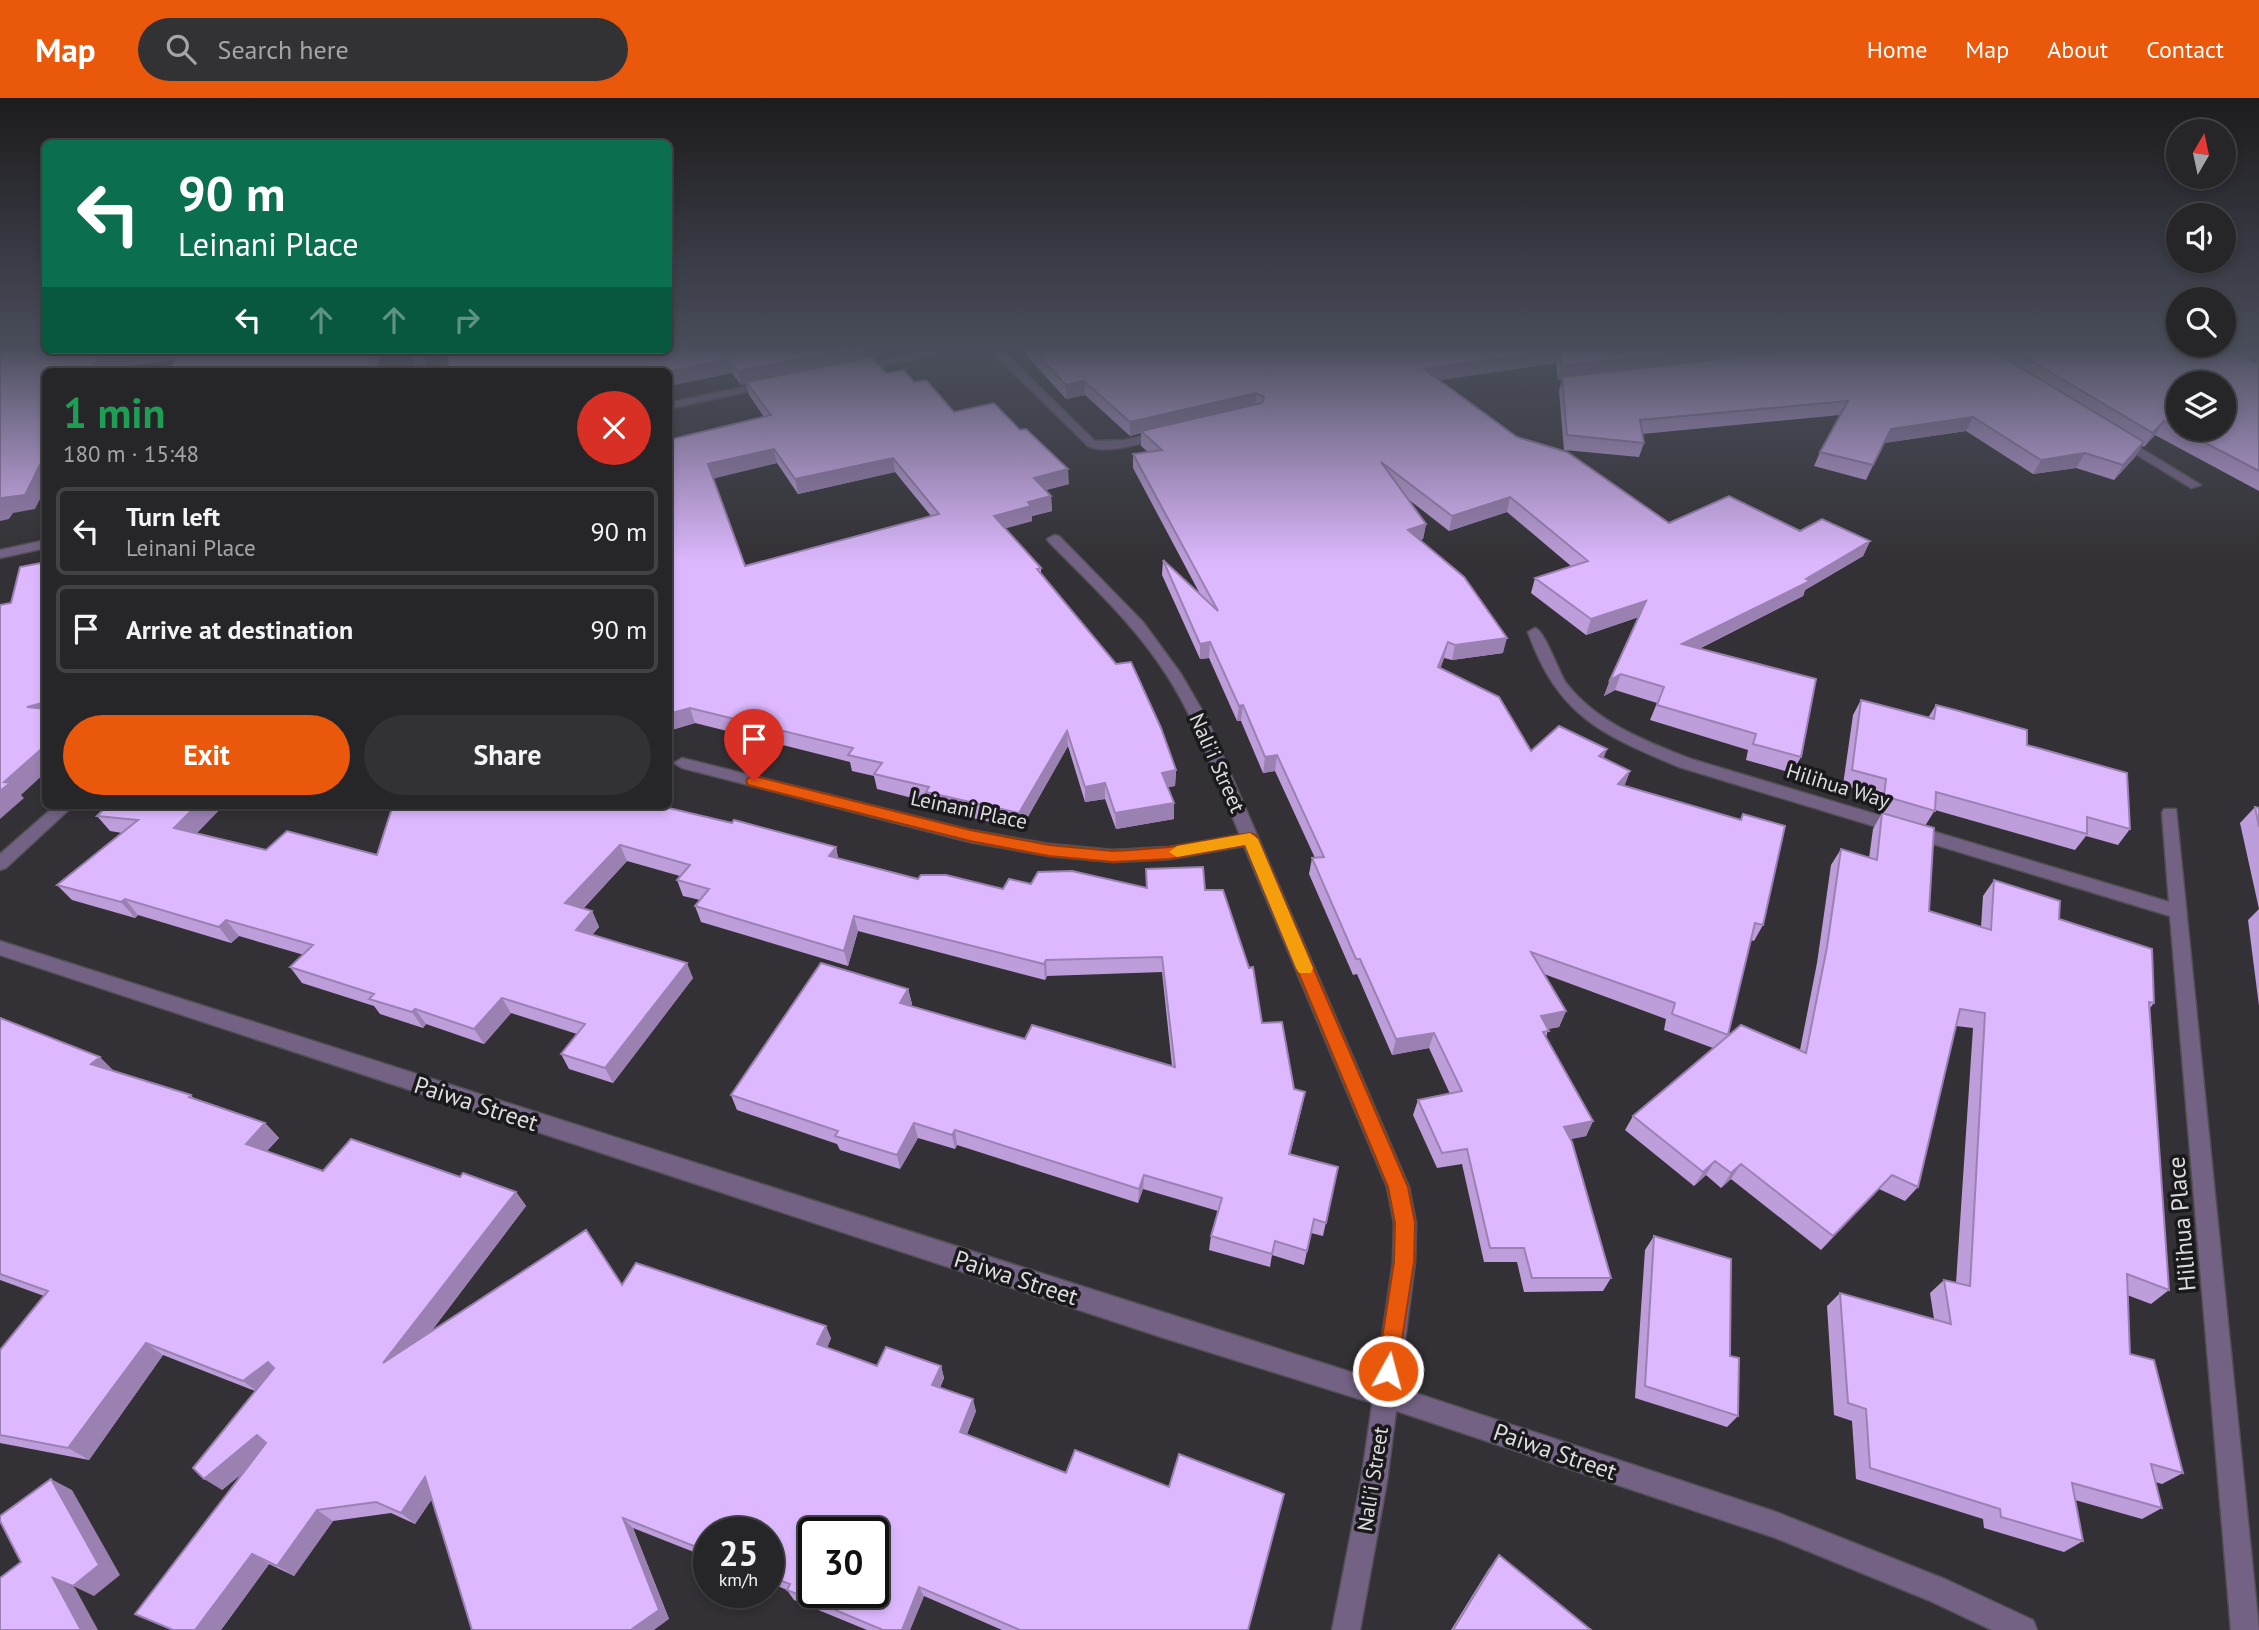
<!DOCTYPE html>
<meta charset="utf-8">
<style>
:root{--surface:#262528;--page:#323134;--text:#f1f3f6;--muted:#a4a5a8;--line:#424245;--accent:#ea580c}
body{margin:0;font-family:"PT Sans",sans-serif;background:var(--page);color:var(--text);height:100vh;display:flex;flex-direction:column;font-size:26px;white-space:nowrap}
*{box-sizing:border-box;margin:0}
p{font-size:23px;color:var(--muted)}
.icon{flex:none;width:38px;height:38px;fill:none;stroke:currentColor;stroke-width:2;stroke-linecap:round;stroke-linejoin:round}
.map{position:relative;flex:1;overflow:hidden}
.details{position:absolute;left:42px;top:270px;width:630px;height:441px;display:flex;flex-direction:column;background:var(--surface);border-radius:10px;box-shadow:0 4px 10px #0003,0 0 0 2px var(--line)}
.details>*{flex:none}
.banner{position:absolute;left:42px;top:42px;width:630px;height:214px;border-radius:10px;box-shadow:0 4px 10px #0003,0 0 0 2px var(--line);background:#0b6e4f;color:#fff;overflow:hidden}
.needle{width:46px;rotate:9deg}
.controls{position:absolute;left:2166px;top:21px;display:grid;gap:14px}
.controls a{display:grid;place-items:center;width:70px;height:70px;border-radius:50%;background:var(--surface);box-shadow:0 4px 10px #0003,0 0 0 2px var(--line);font-size:35px}
.speed{position:absolute;left:693px;top:1419px;display:flex;gap:14px;font-size:35px;font-weight:700;text-align:center}
.speed>*{display:grid;place-content:center;width:91px;height:91px;border-radius:50%;background:var(--surface);box-shadow:0 4px 10px #0003,0 0 0 2px var(--line);line-height:1}
.speed small{font-size:18px;font-weight:400}
.speed .limit{border:4px solid #111;border-radius:10px;background:#fff;color:#111}
.pin{position:absolute;display:grid;place-items:center;width:60px;height:60px;color:#fff;margin:-72px -30px;border-radius:50% 50% 50% 0;rotate:-45deg;box-shadow:0 0 7px #0007}
.pin .icon{rotate:45deg}
.me{position:absolute;width:77px;margin:-38px;rotate:7deg;stroke-linejoin:round;filter:drop-shadow(0 0 5px #0008)}
.turn{display:flex;align-items:center;gap:24px;height:147px;padding:0 21px;font-size:32px}
.turn .icon{width:91px;height:91px;stroke-width:2.5}
.turn b{display:block;font-size:49px;line-height:60px}
.lanes{display:flex;align-items:center;height:66px;padding:0 21px;background:#0003;justify-content:center;gap:35px;direction:ltr}
.lanes .off{opacity:.35}
.round{display:grid;place-items:center;flex:none;width:74px;height:74px;border-radius:37px;background:var(--page)}
.summary{display:flex;align-items:center;justify-content:space-between;height:119px;padding:0 21px}
h1{font-size:42px;font-weight:700;line-height:52px;color:#1e9e55}
.primary-button{display:flex;gap:14px;margin-top:auto;padding:14px 21px}
.primary-button a{flex:1;height:80px;border-radius:42px;background:var(--accent);color:#fff;font-size:28px;font-weight:700;line-height:80px;text-align:center}
.primary-button a+a{background:var(--page);color:var(--text)}
ul{padding:0;list-style:none}
li{display:flex;align-items:center;gap:21px;height:88px;margin:0 14px 10px;padding:0 7px;border:4px solid var(--line);border-radius:10px}
li div{flex:1}
li b{display:block;font-size:26px}
li em{font-style:normal}
header{display:flex;align-items:center;gap:42px;box-sizing:border-box;height:98px;padding:0 35px;background:var(--accent);color:#fff}
header strong{font-size:33px}
nav{display:flex;gap:38px;margin-inline-start:auto;font-size:24px}
.search{width:490px;height:63px;background:var(--page);display:flex;align-items:center;gap:18px;box-sizing:border-box;padding:0 24px;border-radius:38px;color:var(--muted);font-size:26px}
.map>svg:first-child{display:block}
</style>
<header>
<strong>Map</strong>
<div class="search"><svg class="icon" aria-label="search" viewBox="0 0 24 24"><circle cx="10" cy="10" r="6"/><path d="M15 15l6 6"/></svg>Search here</div>
<nav><a>Home</a><a>Map</a><a>About</a><a>Contact</a></nav>
</header>
<div class="map">
<svg width="2259" height="1532" viewBox="0 0 2259 1532">
<rect width="100%" height="100%" fill="#333135"/>
<g fill="none" stroke-linecap="round" stroke-linejoin="round">
<g stroke="#525054" stroke-width="3">
<path id="service" d="M1165,333L1171,336L1169,338C1150,343 1103,359 1087,347L1093,343L1124,342Z"/>
</g>
<g stroke="#525054" stroke-width="3">
<path id="minor" d="M979,251L1002,252L1097,345V349H1089L994,256Z
M416,252H426L423,273H413Z
M2116,340H2124L2201,387L2191,390L2116,344Z
M1054,437L1059,438L1143,524L1181,576L1206,619L1409,1089L1416,1125L1415,1164L1387,1383L1360,1532H1332L1361,1383L1393,1164L1394,1125L1387,1089L1244,748L1170,761L1113,764L1049,758L970,744L682,670L674,665L682,660L970,732L1049,746L1113,752L1170,749L1240,737C1217,683 1198,625 1166,576C1134,526 1090,486 1049,444L1047,441Z
M1535,530C1545,533 1558,573 1566,585C1597,625 1645,643 1691,661L2169,804L2162,715L2164,711H2176L2259,1532H2231L2170,818L1679,669C1601,636 1558,618 1528,534Z
M56,707H74L6,770L0,772V756Z"/>
</g>
<g stroke="#525054" stroke-width="3">
<path id="tertiary" d="M940,251H964L854,273L849,270Z
M771,283L776,286L775,288L668,311V305Z
M46,442V450L0,460V452Z
M0,843L1385,1285L1776,1414L1947,1482L2033,1522L2037,1532H1992L1928,1502L1776,1440L1385,1309L1158,1238L0,857Z"/>
</g>
<use href="#service" fill="#746285" fill-rule="evenodd"/>
<use href="#minor" fill="#746285" fill-rule="evenodd"/>
<use href="#tertiary" fill="#746285" fill-rule="evenodd"/>
</g>
<path fill="#be9eda" fill-rule="evenodd" d="M1026,251H2259V393L2155,337L2144,349L2142,348L2135,359L2114,382L2076,370L2033,376L1966,333L1884,345L1866,382L1814,368L1820,354L1840,317L1642,336L1644,345L1639,359L1564,352L1559,293L1562,282H1558L1556,265L1439,282L1517,339L1669,425L1800,433L1870,443L1863,458L1805,492L1803,498L1699,551L1801,659L1792,675L1746,662L1748,652L1650,622L1657,605L1615,592L1604,598L1610,582L1639,519L1586,537L1531,495L1535,480L1571,468L1507,414L1449,433L1408,401L1426,426L1423,441L1420,442L1503,555L1452,562L1444,560L1440,571L1531,653L1607,651L1603,660L1630,673L1624,688L1740,722L1743,716L1763,827L1754,843L1751,842L1728,937L1800,952L1817,865L1831,767L1841,751L1869,760L1873,731L1882,715L1875,713L1877,697L1843,687L1853,617L1861,602L1928,620L1936,607L2027,647L2130,731L2118,747L2086,738L2075,752L1935,712L1925,728L1929,813L1981,829L1983,798L1994,782L2059,821L2154,905L2150,910L2169,1192L2151,1206L2127,1197L2130,1256L2183,1375L2162,1386L2155,1384L2162,1410L2142,1421L2075,1402L2083,1443L2064,1454L1984,1430L1983,1421L1856,1381L1852,1323L1834,1317L1827,1208L1840,1195L1934,1221L1930,1195L1944,1182L1956,1185L1973,930L1956,928L1918,1089L1905,1103L1879,1091L1821,1152L1731,1081L1721,1090L1706,1077L1694,1088L1625,1032L1633,1018L1713,950L1664,932L1666,921L1544,876L1566,913L1559,929L1548,931L1546,940L1593,1023L1586,1038L1571,1041L1611,1180L1603,1193L1524,1194L1517,1164H1484L1462,1066L1437,1070L1413,1017L1418,1002L1450,996L1429,950L1392,957L1357,876L1353,877L1309,776L1312,760H1315L1275,673L1263,675L1241,623H1237L1209,560L1200,561L1162,477L1163,462L1200,496L1133,370V356L1148,354L1141,348V335L1130,338L1085,297L1066,301L1027,258Z
M448,252L864,260L886,275L914,284L954,314L1069,386L1046,392L1051,398L1052,413L1032,418V423L1005,430L1041,470V476L1176,672L1175,688L1168,689L1174,705V721L1116,731L1105,701L1085,704L1068,648L1021,731L929,710L928,704L877,691L874,678L852,673L850,664L695,625L668,633V342L764,319L749,297L746,286L741,287L732,275L668,288V273ZM777,365L798,396L895,374L931,418L745,468L713,380Z
M108,707H224L196,736L266,752L377,757L694,717L836,749L838,760L918,781L1003,791L1031,786L1146,790V771L1205,792L1262,925L1302,1009L1290,1056L1338,1069L1323,1138L1311,1135L1304,1167L1272,1157L1270,1169L1209,1152L1211,1138L1218,1113L1143,1091L1138,1105L957,1047L955,1051L918,1040L900,1071L840,1052L837,1046L737,1012L731,997L908,891L912,906L911,908L1025,941L1172,968L1162,874L1047,878L1045,882L858,833L848,868L701,824L695,808L700,802L683,798L677,782L680,778L627,763L583,811L592,813L599,829L592,837L693,880L613,985L569,971L561,956L577,936L511,915L484,946L426,926L423,930L380,916L374,908L302,885L290,869L304,857L239,838L231,845L138,817L135,820L72,802L57,787L122,735L110,733L97,718Z
M2255,709L2259,710V908L2248,822L2259,811L2240,725Z
M0,920L115,974L191,997L194,1001L265,1025L279,1040L267,1053L323,1073L460,1079L516,1094L526,1108L430,1235L622,1187L831,1240L827,1250L877,1268H941L944,1280L940,1290L976,1313L967,1336L1248,1532H1002L924,1498L910,1532H867L794,1502L787,1492L768,1484V1435H709V1460L633,1430L669,1521L432,1401L415,1426L391,1415L333,1423L294,1478L269,1466L221,1532L244,1374L222,1392L255,1293L163,1257L89,1362L0,1345V1252L44,1198L0,1182Z
M1654,1138L1730,1258L1738,1318L1727,1329L1635,1300L1645,1152Z
M1499,1457L1591,1532H1451L1488,1472Z"/>
<path fill="#9b81b2" d="M849,251H862L864,262L746,284V286L741,287L738,273Z
M1560,251L1556,265L1422,285L1424,271Z
M1708,251H1819L1558,282L1561,268Z
M141,252H185L190,260L107,271L106,273H90L99,257Z
M372,252H381L377,273H368Z
M2259,255V267L2239,257Z
M729,261L732,275L668,288V274Z
M1084,283L1085,297L1066,301V287Z
M1256,295L1255,309L1141,333V335L1130,338V324Z
M1973,319L1966,333L1884,345L1866,382L1891,331Z
M2164,323L2155,337L2144,349L2153,335Z
M2144,344L2135,359L2114,382L2123,367Z
M774,351L777,365L712,381L708,366Z
M46,355V389L35,411L13,415L9,421L0,423V404L2,400Z
M2085,355L2076,370L2033,376L2041,362Z
M893,360L895,374L798,396L795,381Z
M1068,371L1069,386L1035,395L1034,380Z
M1051,398L1052,413L1032,418V423L996,433L994,418L1028,404Z
M1510,399L1507,414L1449,433L1452,418Z
M1426,426L1423,441L1405,447L1408,432Z
M1870,443L1863,458L1805,492L1803,498L1676,562L1682,546L1806,481Z
M1646,503L1641,518L1586,537L1591,521Z
M1507,540L1503,555L1452,562L1455,547Z
M1210,544L1209,560L1200,561V546Z
M1448,544L1444,560L1435,585L1438,569Z
M1621,576L1615,592L1604,598L1610,582Z
M46,604V623L27,609Z
M1243,607L1241,623H1237L1239,608Z
M690,610L695,625L668,633V616Z
M1067,633L1068,648L1021,731L1019,715Z
M46,647V674L21,697L24,700L0,721V693L4,684Z
M1607,651L1601,667L1599,658Z
M1277,657L1275,673L1263,675L1265,659Z
M1176,672L1175,688L1162,690V675Z
M1630,673L1624,689L1618,686Z
M1105,685V701L1085,704V689Z
M1174,705V721L1116,731L1115,715Z
M197,707H224L186,746L174,730Z
M620,747L627,763L573,821L565,805Z
M836,749L839,765L829,758Z
M125,801L138,817L135,820L121,804Z
M592,813L599,829L583,847L576,832Z
M854,818L858,833L848,868L844,853Z
M226,822L239,838L231,845L219,829Z
M1046,862L1047,878L1045,882L1044,866Z
M687,865L693,880L613,985L605,970Z
M908,891L912,906L903,920L900,905Z
M502,900L511,915L484,946L474,931Z
M415,911L426,926L423,930L412,914Z
M1566,913L1559,929L1535,933L1541,918Z
M1434,935L1429,950L1392,957L1396,941Z
M100,959L115,974L91,966Z
M1305,994L1302,1009L1287,1070L1289,1056Z
M1593,1023L1586,1038L1557,1044L1564,1029Z
M265,1025L279,1040L260,1060L246,1046Z
M914,1025L918,1040L900,1071L897,1057Z
M955,1032L957,1047L955,1051L952,1037Z
M1715,1063L1706,1077L1694,1088L1703,1074Z
M1741,1066L1731,1081L1721,1090L1731,1075Z
M1144,1077L1143,1091L1138,1105L1139,1091Z
M1892,1077L1879,1091L1821,1152L1833,1138Z
M516,1094L526,1108L397,1278L383,1265Z
M826,1228L831,1240L823,1259L817,1246Z
M146,1245L163,1257L89,1362L68,1350Z
M268,1264L284,1276L259,1295L243,1283Z
M941,1268L944,1280L935,1299L932,1287Z
M973,1301L976,1313L963,1346L960,1334Z
M257,1337L274,1349L222,1392L204,1381Z
M425,1379L439,1390L415,1426L401,1415Z
M51,1381L72,1392L120,1477L94,1498L73,1488Z
M317,1412L333,1423L294,1478L277,1468Z
M623,1420L633,1430L669,1521L654,1532H632Z
M252,1456L269,1466L221,1532H195Z
M53,1480L75,1490L98,1532H81Z
M919,1489L924,1498L910,1532H902Z"/>
<path fill="#ddb8fe" stroke="#9b81b2" stroke-width="2" fill-rule="evenodd" d="M0,251L141,252L99,257L90,273H46V355L25,397L2,400L0,404Z
M849,251L738,273L729,261L668,274L449,273L448,252Z
M1032,251H1559L1424,271L1517,339L1567,354L1669,425L1729,398L1800,433L1822,421L1870,443L1806,481L1810,483L1682,546L1816,581L1801,659L1753,646L1756,636L1657,607L1664,589L1621,576L1610,582L1646,503L1591,521L1535,480L1588,463L1510,399L1452,418L1381,364L1426,426L1408,432L1464,479L1507,540L1455,547L1448,544L1438,569L1499,599L1531,653L1559,628L1607,651L1599,658L1630,673L1618,686L1741,722L1743,716L1785,728L1763,827L1755,825L1728,937L1672,916L1675,905L1531,854L1566,913L1541,918L1549,933L1543,934L1593,1023L1564,1029L1572,1044L1611,1180H1532L1524,1150H1490L1467,1051L1442,1055L1418,1002L1462,993L1434,935L1396,941L1360,861H1356L1312,760L1324,759L1277,657L1265,659L1243,607L1239,608L1210,544L1200,546L1163,462L1218,513L1133,356L1162,352L1141,333L1262,305L1264,299L1256,295L1130,324L1084,283L1066,287Z
M1560,251H1708L1561,268Z
M1807,251H1990L2144,344L2123,367L2085,355L2041,362L1973,319L1891,331L1873,367L1820,354L1848,303L1640,322L1644,345L1567,337L1562,279Z
M2011,251H2259V255L2239,257L2259,266V373L2179,331H2224V285H2179V330L2164,323L2153,335Z
M180,252H372L368,273H169Z
M871,259L886,275L904,272L914,284L926,282L954,314L994,305L1020,332L1026,331L1068,371L1034,380L1051,398L1028,404L1031,408L994,418L1041,470L1037,471L1116,566L1131,564L1161,630L1176,672L1162,675L1174,705L1115,715L1105,685L1085,689L1067,633L1019,715L926,694L929,689L874,676L882,665L848,657L853,650L690,610L668,616V342L771,317L746,284ZM774,351L795,381L893,360L939,416L745,468L708,366Z
M46,464V604L27,609L46,611V647L4,684L10,685L0,693V507L11,505L20,469Z
M1861,602L1934,621L1936,607L1959,613L2027,632V647L2127,675L2130,731L2087,719V736L1936,694L1935,713L1884,698L1886,681L1852,672Z
M108,707H197L174,730L266,752L287,733L377,757L393,707H656L732,725L734,722L836,749L829,758L918,781L921,777H946L1003,791L1009,781L1031,786L1038,774L1072,773L1147,790L1146,771L1203,769L1205,792H1223L1249,870L1253,869L1262,925L1282,924L1294,991L1305,994L1289,1056L1338,1069L1326,1125L1314,1121L1307,1153L1275,1143L1272,1156L1211,1138L1222,1100L1144,1077L1139,1091L955,1032L952,1037L914,1025L897,1057L835,1038L838,1033L731,997L821,865L908,891L900,905L1025,941L1032,927L1175,969L1162,859L1046,862L1044,866L854,818L844,853L695,808L709,791L677,782L690,767L620,747L565,805L592,813L576,832L687,865L605,970L561,956L585,926L502,900L474,931L415,911L412,914L369,901L374,896L290,869L313,847L226,822L219,829L125,801L121,804L57,787L138,722L97,718Z
M2255,709L2259,710V729Z
M1882,715L1934,730L1929,813L1991,832L1994,782L2060,803L2059,821L2152,851L2154,905L2149,904L2169,1192L2127,1176L2130,1256L2154,1262L2183,1375L2151,1366L2162,1410L2072,1385L2083,1443L2001,1419L2000,1411L1870,1370L1866,1311L1848,1305L1840,1195L1951,1226L1944,1182L1970,1188L1985,915L1960,911L1918,1089L1892,1077L1833,1138L1741,1066L1731,1075L1715,1063L1703,1074L1633,1018L1741,927L1806,955L1827,849L1841,751L1877,762Z
M0,920L100,959L91,966L191,997L189,999L265,1025L246,1046L323,1073L351,1041L460,1079L463,1075L516,1094L383,1265L586,1132L622,1187L636,1165L826,1228L817,1246L877,1268L886,1249L941,1268L932,1287L973,1301L960,1334L1066,1375L1075,1352L1169,1389L1179,1356L1284,1396L1248,1532H1020L919,1489L902,1532H883L787,1492L790,1486L768,1478V1435H709V1454L623,1420L659,1512L632,1531V1532H472L425,1379L401,1415L376,1404L317,1412L277,1468L252,1456L195,1532H173L135,1516L266,1345L257,1337L204,1381L193,1370L274,1270L268,1264L243,1283L146,1245L68,1350L0,1337V1252L48,1193L0,1176ZM814,1435H873V1494H814Z
M1654,1138L1731,1161L1730,1258L1739,1260L1738,1318L1645,1288Z
M51,1381L99,1467L73,1488L53,1480L81,1532H0V1480L21,1464L0,1423V1418Z
M1499,1457L1591,1532H1453Z"/>
<linearGradient id="sky" x2="0" y2="1"><stop stop-color="#1c1b1d"/><stop offset="0.54" stop-color="#4a4e5c"/><stop offset="1" stop-color="#4a4e5c" stop-opacity="0"/></linearGradient>
<rect width="2259" height="466" fill="url(#sky)"/>
<path fill="#ea580c" stroke="#983908" stroke-width="2" d="M754,678L970,732L1049,747L1113,753L1132,752L1170,749L1250,735L1256,737L1408,1089L1415,1125L1414,1164L1396,1281L1388,1285L1380,1281L1377,1273L1394,1164L1395,1125L1388,1089L1245,747L1170,761L1113,764L1049,758L970,743L748,687L746,683L748,680Z"/>
<path fill="#f59e0b" d="M1250,735L1258,741L1313,870L1311,875H1299L1296,870L1245,747L1177,759L1169,754L1177,748Z"/>
<g text-anchor="middle" stroke-width="7" stroke-linejoin="round" paint-order="stroke">
<g font-size="21" fill="#dedcdf" stroke="#1a191b">
<text transform="translate(1217 665) rotate(66)" y="7">Nali'i Street</text>
<text transform="translate(1838 688) rotate(17)" y="7">Hilihua Way</text>
<text transform="translate(969 712) rotate(12)" y="7">Leinani Place</text>
<text transform="translate(1373 1381) rotate(-81)" y="7">Nali'i Street</text>
</g>
<g font-size="24" fill="#dedcdf" stroke="#1a191b">
<text transform="translate(476 1006) rotate(18)" y="8">Paiwa Street</text>
<text transform="translate(2182 1126) rotate(-95)" y="8">Hilihua Place</text>
<text transform="translate(1016 1180) rotate(18)" y="8">Paiwa Street</text>
<text transform="translate(1555 1354) rotate(19)" y="8">Paiwa Street</text>
</g>
</g>
</svg>
<div class="controls">
<a><svg class="needle" viewBox="-14 -14 28 28"><path d="M0-13l5 13h-10z" fill="#e53935"/><path d="M0 13l5-13h-10z" fill="#a4a5a8"/></svg></a>
<a><svg class="icon" aria-label="sound" viewBox="0 0 24 24"><path d="M4 9h4l5-4v14l-5-4H4zM17 9q2 3 0 6"/></svg></a>
<a><svg class="icon" aria-label="search" viewBox="0 0 24 24"><circle cx="10" cy="10" r="6"/><path d="M15 15l6 6"/></svg></a>
<a><svg class="icon" aria-label="layers" viewBox="0 0 24 24"><path d="M12 4l9 5-9 5-9-5zM3 14l9 5 9-5"/></svg></a>
</div>
<div class="speed"><div>25<small>km/h</small></div><div class="limit">30</div></div>
<div class="pin" style="left:754px;top:683px;background:#d93025"><svg class="icon" aria-label="arrive" viewBox="0 0 24 24"><path d="M6 21V4h12l-3 4 3 4H6"/></svg></div>
<svg class="me" style="left:1388px;top:1273px" viewBox="-20 -20 40 40"><circle r="17" fill="#ea580c" stroke="#fff" stroke-width="3"/><path d="M0-11L8 9 0 5-8 9z" fill="#fff"/></svg>
<div class="banner">
<div class="turn"><svg class="icon" aria-label="left" viewBox="0 0 24 24"><path d="M17 20v-9H6M10 6l-5 5 5 5"/></svg><div><b>90 m</b>Leinani Place</div></div>
<div class="lanes"><svg class="icon" aria-label="left" viewBox="0 0 24 24"><path d="M17 20v-9H6M10 6l-5 5 5 5"/></svg><svg class="icon off" aria-label="ahead" viewBox="0 0 24 24"><path d="M12 20V5M6 11l6-6 6 6"/></svg><svg class="icon off" aria-label="ahead" viewBox="0 0 24 24"><path d="M12 20V5M6 11l6-6 6 6"/></svg><svg class="icon off" aria-label="right" viewBox="0 0 24 24"><path d="M7 20v-9h11M14 6l5 5-5 5"/></svg></div>
</div>
<section class="details">
<div class="summary"><div><h1>1 min</h1><p>180 m · 15:48</p></div><a class="round" style="background:#d93025;color:#fff"><svg class="icon" aria-label="close" viewBox="0 0 24 24"><path d="M6 6l12 12M18 6L6 18"/></svg></a></div>
<ul>
<li><svg class="icon" aria-label="left" viewBox="0 0 24 24"><path d="M17 20v-9H6M10 6l-5 5 5 5"/></svg><div><b>Turn left</b><p>Leinani Place</p></div><em>90 m</em></li>
<li><svg class="icon" aria-label="arrive" viewBox="0 0 24 24"><path d="M6 21V4h12l-3 4 3 4H6"/></svg><div><b>Arrive at destination</b></div><em>90 m</em></li>
</ul>
<div class="primary-button"><a>Exit</a><a>Share</a></div>
</section>
</div>
